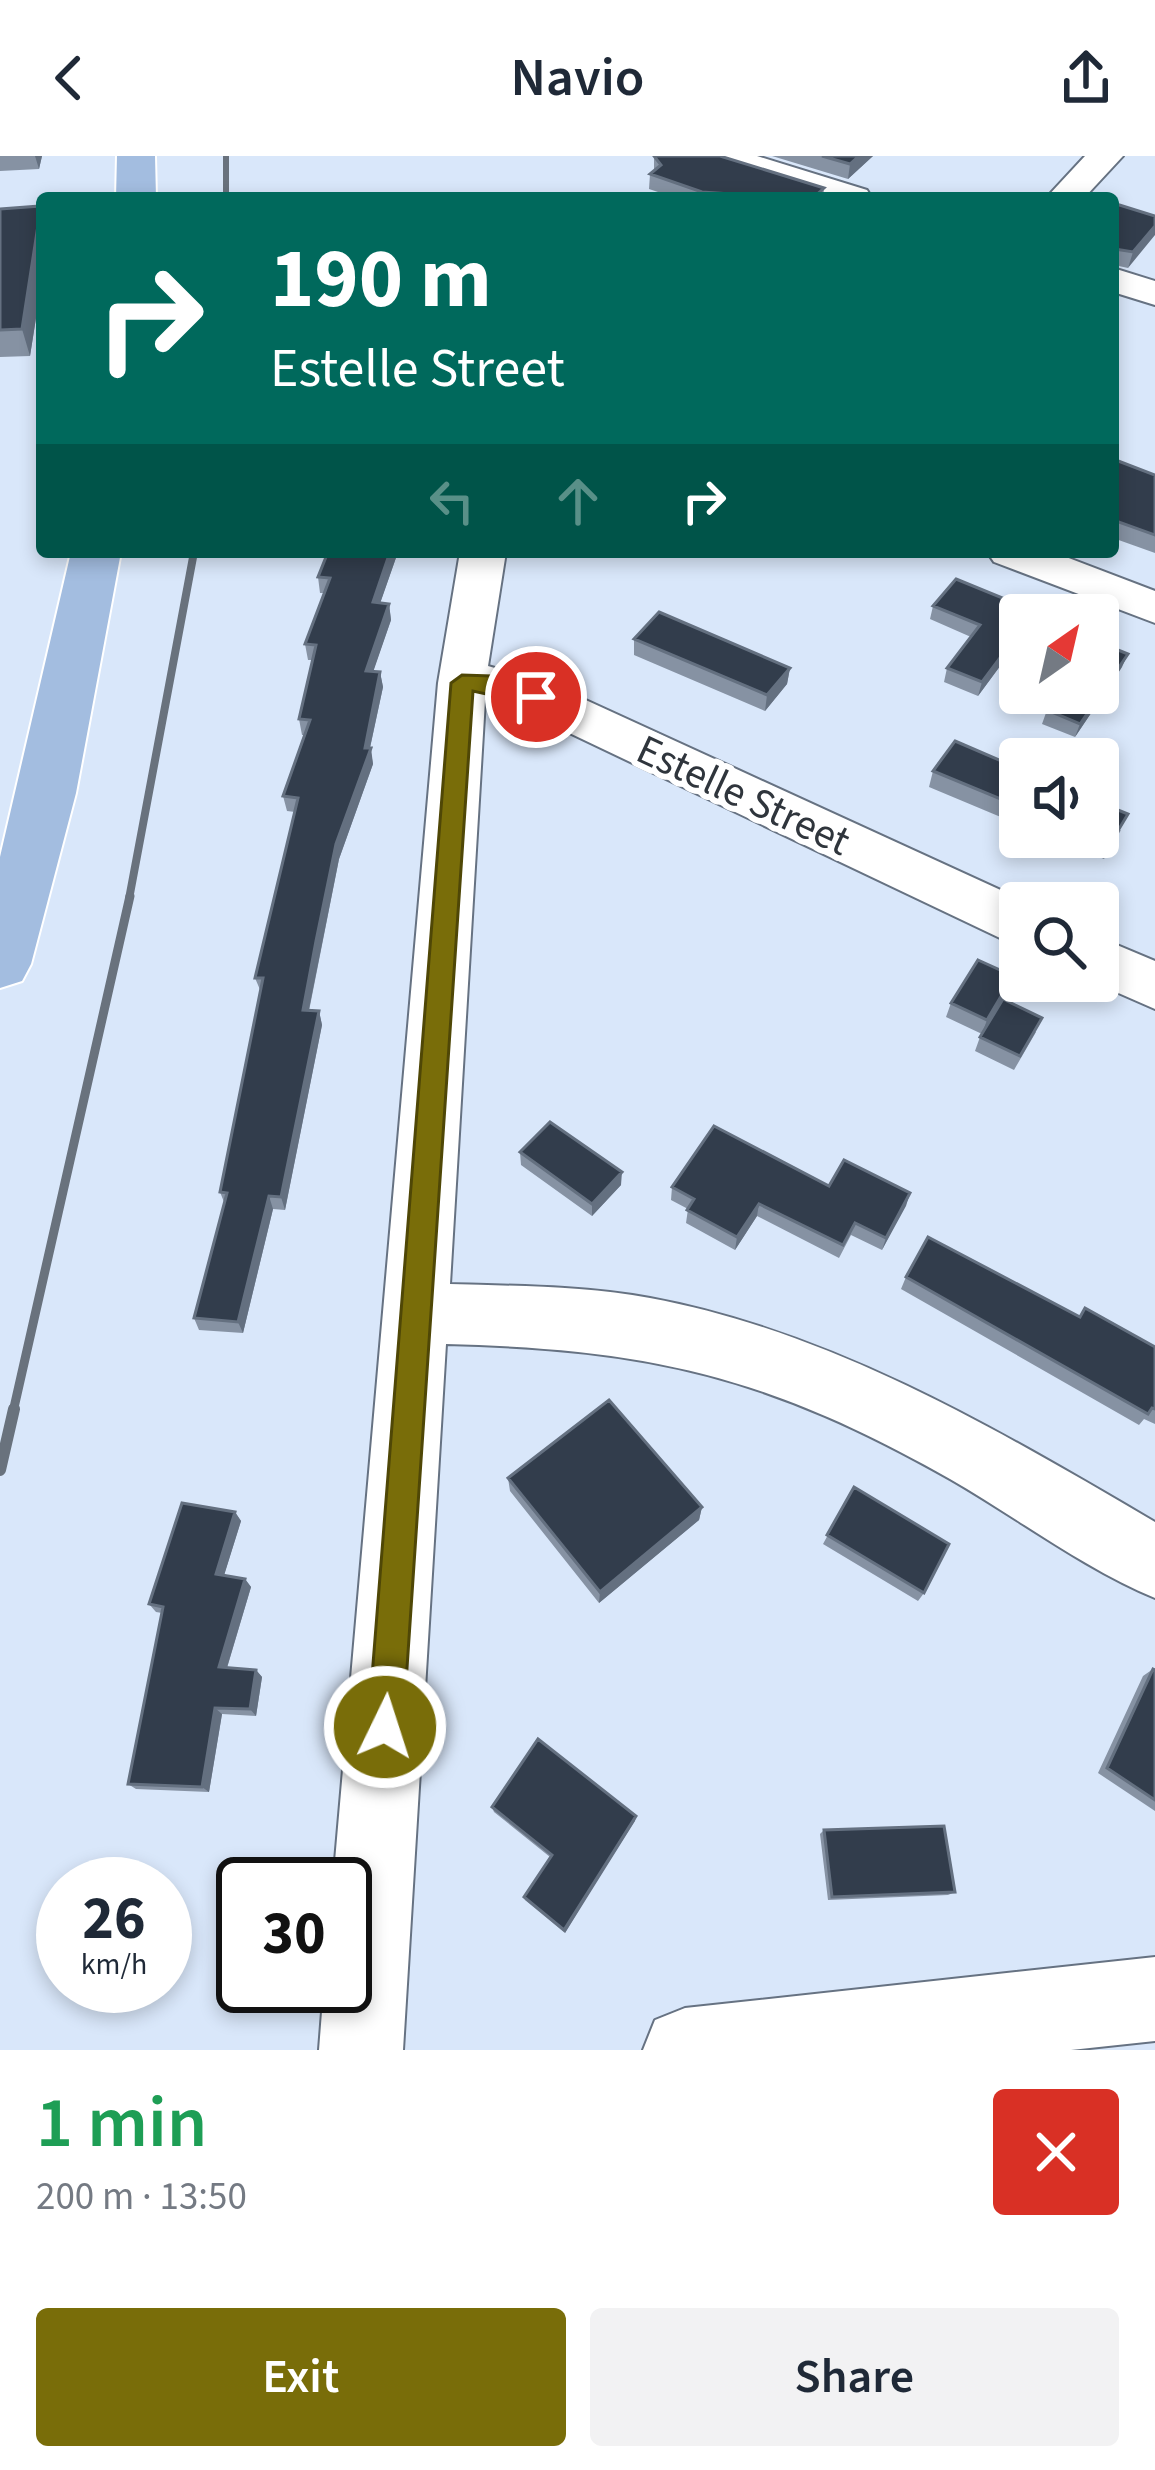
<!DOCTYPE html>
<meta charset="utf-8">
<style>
:root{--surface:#fff;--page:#f2f2f3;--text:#1f2937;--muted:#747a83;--accent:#796d09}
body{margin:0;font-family:"Source Sans 3",sans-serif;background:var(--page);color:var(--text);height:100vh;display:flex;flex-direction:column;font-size:45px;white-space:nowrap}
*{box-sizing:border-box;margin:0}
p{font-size:39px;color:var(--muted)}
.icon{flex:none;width:66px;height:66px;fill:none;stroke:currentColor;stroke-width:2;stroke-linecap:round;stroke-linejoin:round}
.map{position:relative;height:1894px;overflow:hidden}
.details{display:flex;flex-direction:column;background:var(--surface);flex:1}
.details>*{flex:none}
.top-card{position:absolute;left:36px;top:36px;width:1083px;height:366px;border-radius:12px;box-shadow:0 6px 18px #0003;background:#00695c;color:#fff;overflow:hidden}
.needle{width:78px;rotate:34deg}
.buttons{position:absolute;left:999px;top:438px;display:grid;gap:24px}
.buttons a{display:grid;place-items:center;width:120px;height:120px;border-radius:12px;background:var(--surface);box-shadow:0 6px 18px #0003;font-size:60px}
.speed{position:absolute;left:36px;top:1701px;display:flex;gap:24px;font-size:60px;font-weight:700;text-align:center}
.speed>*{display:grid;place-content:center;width:156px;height:156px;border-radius:50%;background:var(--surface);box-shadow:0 6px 18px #0003;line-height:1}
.speed small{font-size:30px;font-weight:400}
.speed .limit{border:6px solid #111;border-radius:18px;background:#fff;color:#111}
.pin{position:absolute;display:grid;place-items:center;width:102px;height:102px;color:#fff;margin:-51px;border:6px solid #fff;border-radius:50%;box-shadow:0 3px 12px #0007}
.me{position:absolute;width:132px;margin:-66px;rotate:4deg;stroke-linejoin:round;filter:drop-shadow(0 0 9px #0008)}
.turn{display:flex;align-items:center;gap:42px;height:252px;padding:0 36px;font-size:54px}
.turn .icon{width:156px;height:156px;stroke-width:2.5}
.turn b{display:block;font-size:84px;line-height:102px}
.lanes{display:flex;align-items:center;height:114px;padding:0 36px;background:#0003;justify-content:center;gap:60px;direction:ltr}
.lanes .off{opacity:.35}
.round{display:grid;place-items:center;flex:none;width:126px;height:126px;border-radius:12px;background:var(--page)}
.summary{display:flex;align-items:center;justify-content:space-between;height:204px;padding:0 36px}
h1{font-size:72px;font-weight:600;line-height:90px;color:#1e9e55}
.button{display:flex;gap:24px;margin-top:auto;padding:24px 36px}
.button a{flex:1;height:138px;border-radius:12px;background:var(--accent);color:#fff;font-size:48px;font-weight:600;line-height:138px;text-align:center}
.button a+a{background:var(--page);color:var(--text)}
header{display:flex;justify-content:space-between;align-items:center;height:156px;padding:0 36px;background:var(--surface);font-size:54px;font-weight:600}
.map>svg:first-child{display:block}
</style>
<header><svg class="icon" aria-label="back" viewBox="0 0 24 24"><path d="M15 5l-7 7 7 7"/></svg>Navio<svg class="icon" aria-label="share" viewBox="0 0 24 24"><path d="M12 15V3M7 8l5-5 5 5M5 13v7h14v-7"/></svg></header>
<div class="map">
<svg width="1155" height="1894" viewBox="0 0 1155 1894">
<rect width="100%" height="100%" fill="#d9e7fa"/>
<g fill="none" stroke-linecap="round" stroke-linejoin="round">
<g stroke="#667282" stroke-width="4">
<path id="minor" d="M703,0H757L867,34L872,42H817L709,7Z
M1085,0H1123L1084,42H1046Z
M1113,112L1155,125V149L1113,136Z
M460,396H506L488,510L553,529L1029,747H1020V788L1000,782L519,553L485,544L450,1128C517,1130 584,1130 650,1142C833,1176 996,1273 1155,1366V1442C1083,1412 1018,1362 950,1323C770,1221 652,1193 446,1188L403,1894H319L324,1830H345V1728H333L438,527Z
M987,396H1053L1155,435V467L994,406Z
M1098,781L1155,805V853L1091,825H1098Z
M1155,1801V1885L1071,1894H643L655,1864L685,1852Z"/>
</g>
<g stroke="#fff" stroke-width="4">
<path id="major" d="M117,0H155L156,42H116Z
M71,396H121L76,637L31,808L22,825L0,832V701Z"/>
</g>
<use href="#minor" fill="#fff" fill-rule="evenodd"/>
<use href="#major" fill="#a3bde0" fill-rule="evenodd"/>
<path stroke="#69727d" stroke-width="6" d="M226,0V42"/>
<path stroke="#69727d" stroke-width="8" d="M129,743L194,396"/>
<path stroke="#69727d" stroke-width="9" d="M13,1256L130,740"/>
<path stroke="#69727d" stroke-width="12" d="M0,1314L14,1253"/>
</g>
<path fill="#8692a3" d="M0,0H42L39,13L0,15Z
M654,0L824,32L823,42H676L649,33L650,18L654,15Z
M772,0H873L848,23Z
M1113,47L1155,60L1128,112L1114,109Z
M41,50L42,124L30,200L0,201V53Z
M1113,303L1155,319V397L1113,382Z
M328,396H398L380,447L389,448L391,464L373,515L380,516L383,531L370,592L373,608L339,703L309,855H319L322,869L285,1054L273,1053L243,1177L199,1174L194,1162L224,1046L220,1036L261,836L255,822L295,656L287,655L283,640L304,579H302L299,563L312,504H308L305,488L324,437H320L318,421Z
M933,450L1034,455L1033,459H1020V483L978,540L944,526L947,512L971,481L930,463Z
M634,483L790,512L787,528L765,555L634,499Z
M1122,511L1075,581L1042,568L1047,554Z
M1020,613V669L929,631L933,615Z
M1121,674L1104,703L1050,681H1098Z
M1013,820L1007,834L982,878L946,861L951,847Z
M1036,876L1014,914L975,895L980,881Z
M520,996L621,1029L592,1060L521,1009Z
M829,1030L910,1037L882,1094L851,1079L839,1102L757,1060L735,1094L686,1067L688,1053L671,1044L672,1031Z
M906,1121L1080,1161L1155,1191V1268L1144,1263L1139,1269L901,1133Z
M508,1322L702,1351L699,1364L599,1447L510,1335Z
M854,1331L924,1437L918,1445L823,1388Z
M235,1356L241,1365L224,1419L245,1423L251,1431L227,1512L256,1514L262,1521L256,1560L222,1558L209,1636L136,1633L128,1628L162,1457L156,1456L149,1448Z
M1153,1513L1155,1514V1655L1098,1617L1143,1520Z
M492,1651L636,1660L565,1777L525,1744L524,1741L550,1701L494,1656Z
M824,1674L955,1736L948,1739L828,1744L820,1678Z"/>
<path fill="#647080" d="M35,0H42L39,13Z
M859,0H873L848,23L850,8Z
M41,50L42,124L30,200L22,173Z
M1155,70V79L1128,112L1133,96Z
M390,396H398L375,462L373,446Z
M389,448L391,464L368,531L366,515Z
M1020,475V483L978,540L982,526Z
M1128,498L1122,511L1075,581L1080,568Z
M790,512L787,528L765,555L767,539Z
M380,516L383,531L369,596L371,592L373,608L339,703L306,868L303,854L336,688L365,592Z
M1013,820L1007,834L982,878L987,864Z
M319,855L322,869L285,1054L281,1041Z
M622,1016L621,1029L592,1060V1048Z
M910,1037L906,1050L882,1094L886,1082Z
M269,1040L273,1053L243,1177L238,1166Z
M759,1048L757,1060L735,1094L737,1081Z
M702,1351L699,1364L599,1447L600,1436Z
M235,1356L241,1365L222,1426L216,1418Z
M245,1423L251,1431L225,1518L219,1511Z
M256,1514L262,1521L256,1560L250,1553Z
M215,1552L222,1558L209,1636L202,1631Z
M636,1660L635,1665L565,1777L564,1774Z"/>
<path fill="#323d4c" stroke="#647080" stroke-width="3" d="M654,0H720L824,32L813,42H743L731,38L702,36L650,18L661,9Z
M822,0H859L850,8Z
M1113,47L1155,60V70L1133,96L1115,93L1113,119Z
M41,50L22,173L0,174V53Z
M1113,303L1155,319V379L1113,364Z
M328,396H390L373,446L389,448L366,515L380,516L365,592H371L336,688L316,785L303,854L319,855L281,1041L269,1040L238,1166L194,1162L227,1037L220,1036L263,822H255L298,642L283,640L310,564L299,563L316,489L305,488L330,422L318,421Z
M956,423L1034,455L1032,459H1020V475L982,526L947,512L980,469L933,450Z
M659,456L790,512L767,539L634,483Z
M1098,486L1128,498L1080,568L1047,554L1058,537H1098Z
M955,585L1020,613V651L933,615Z
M1098,646L1128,658L1110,688L1092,681H1098Z
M978,804L1013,820L987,864L951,847Z
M1003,843L1042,862L1020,900L980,881Z
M550,966L622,1016L592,1048L520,996Z
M714,970L829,1030L844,1004L910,1037L886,1082L855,1067L843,1089L759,1048L737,1081L687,1054L694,1043L672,1031Z
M928,1081L1080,1161L1085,1152L1155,1191V1253L1152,1252L1148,1258L906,1121Z
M609,1244L702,1351L600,1436L508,1322Z
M854,1331L949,1388L924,1437L827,1379Z
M182,1347L235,1356L216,1418L245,1423L219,1511L256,1514L250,1553L215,1552L202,1631L128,1628L163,1451L149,1448Z
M1153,1513L1155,1514V1644L1107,1612Z
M538,1583L636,1660L564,1774L524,1741L552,1699L492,1651Z
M944,1670L955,1736L832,1741L824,1674Z"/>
<path fill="#796d09" stroke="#4f4706" stroke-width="3" d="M492,520L548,541L536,549L473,535L403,1571L397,1584L385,1589L373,1584L368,1571L451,527L462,519Z"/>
<g text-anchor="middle" stroke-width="12" stroke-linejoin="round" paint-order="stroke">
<g font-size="42" fill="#2f353c" stroke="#fff">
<text transform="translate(744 638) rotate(25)" y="15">Estelle Street</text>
</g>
</g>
</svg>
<div class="buttons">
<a><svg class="needle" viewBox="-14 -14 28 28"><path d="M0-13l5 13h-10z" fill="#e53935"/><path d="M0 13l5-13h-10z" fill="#747a83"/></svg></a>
<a><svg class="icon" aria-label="sound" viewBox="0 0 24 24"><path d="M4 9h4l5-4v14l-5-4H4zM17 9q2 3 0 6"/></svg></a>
<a><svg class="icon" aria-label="search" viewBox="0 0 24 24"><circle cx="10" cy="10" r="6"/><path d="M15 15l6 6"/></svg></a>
</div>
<div class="speed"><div>26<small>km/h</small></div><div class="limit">30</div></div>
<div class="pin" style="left:536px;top:541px;background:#d93025"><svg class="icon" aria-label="arrive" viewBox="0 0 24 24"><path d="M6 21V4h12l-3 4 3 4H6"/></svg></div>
<svg class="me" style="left:385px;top:1571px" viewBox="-20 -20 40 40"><circle r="17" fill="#796d09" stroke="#fff" stroke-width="3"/><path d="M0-11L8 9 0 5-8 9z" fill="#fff"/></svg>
<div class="top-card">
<div class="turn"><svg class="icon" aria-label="right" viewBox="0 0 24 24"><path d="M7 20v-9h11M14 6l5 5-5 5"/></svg><div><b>190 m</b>Estelle Street</div></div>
<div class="lanes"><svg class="icon off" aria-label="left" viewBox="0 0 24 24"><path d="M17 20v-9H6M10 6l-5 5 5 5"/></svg><svg class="icon off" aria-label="ahead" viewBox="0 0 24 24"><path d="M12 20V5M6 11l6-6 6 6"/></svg><svg class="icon" aria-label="right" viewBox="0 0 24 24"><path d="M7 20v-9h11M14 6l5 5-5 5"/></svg></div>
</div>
</div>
<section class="details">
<div class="summary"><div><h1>1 min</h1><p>200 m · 13:50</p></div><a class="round" style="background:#d93025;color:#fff"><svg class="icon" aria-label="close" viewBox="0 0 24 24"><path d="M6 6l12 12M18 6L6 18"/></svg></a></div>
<div class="button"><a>Exit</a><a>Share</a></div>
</section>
